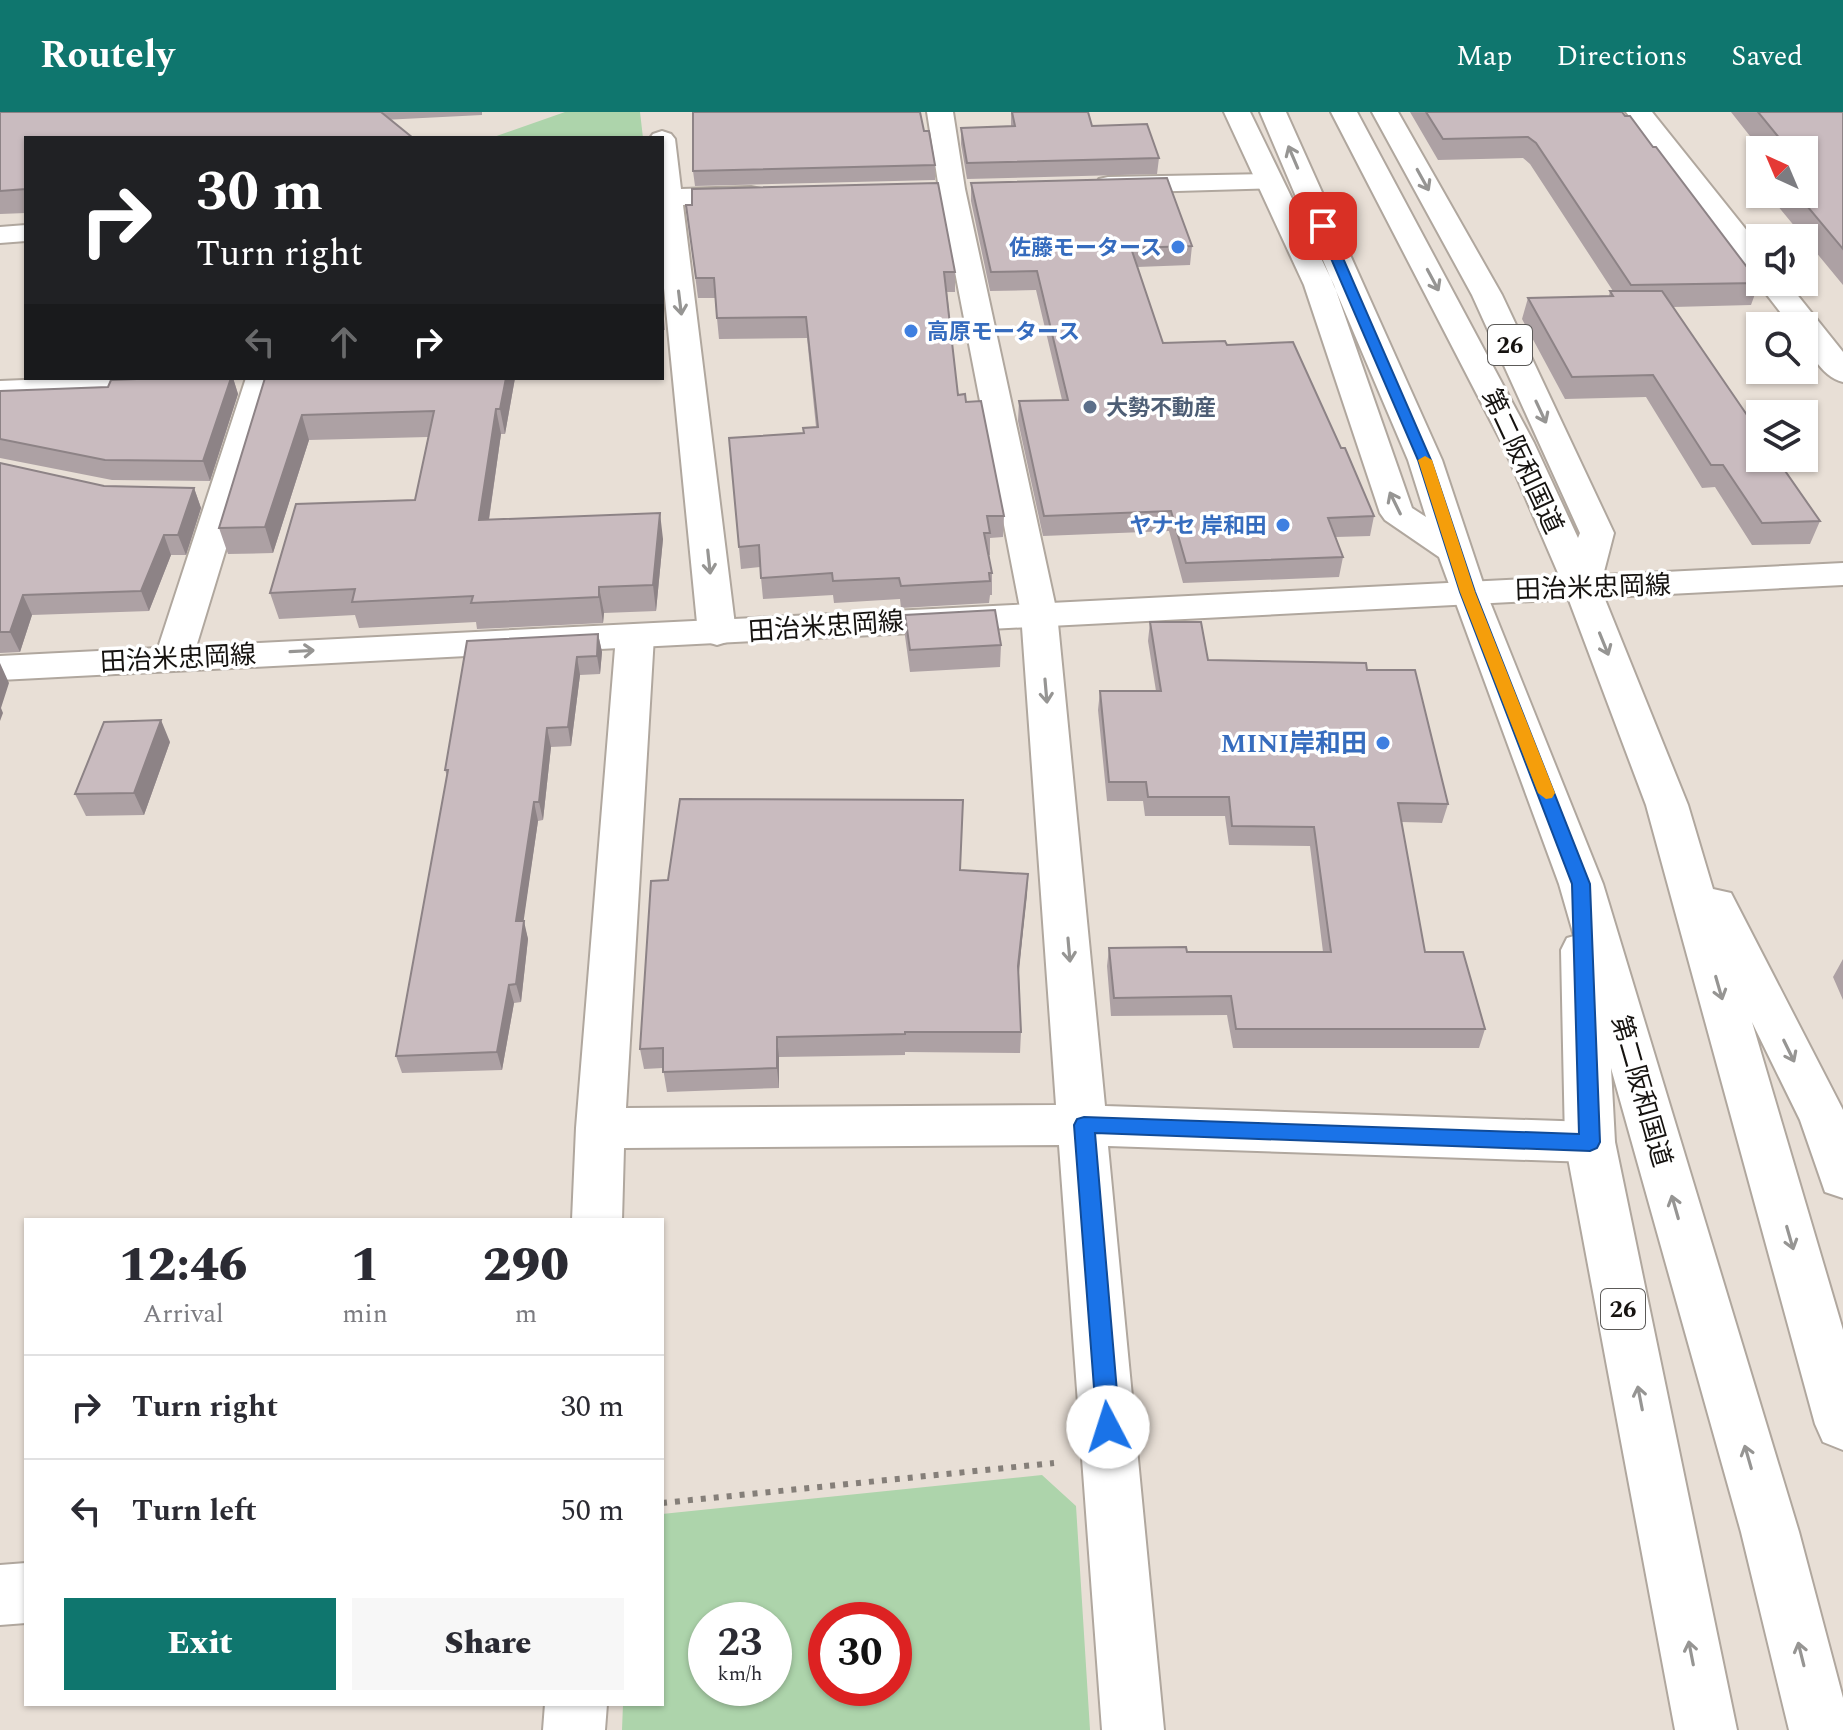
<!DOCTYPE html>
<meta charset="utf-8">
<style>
:root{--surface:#fff;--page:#f7f7f7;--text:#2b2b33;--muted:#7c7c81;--line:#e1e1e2;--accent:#0f766e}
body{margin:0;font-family:Spectral,"Noto Sans JP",serif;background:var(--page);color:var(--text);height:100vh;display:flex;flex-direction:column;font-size:30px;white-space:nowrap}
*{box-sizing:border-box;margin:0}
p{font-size:26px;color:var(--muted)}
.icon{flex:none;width:44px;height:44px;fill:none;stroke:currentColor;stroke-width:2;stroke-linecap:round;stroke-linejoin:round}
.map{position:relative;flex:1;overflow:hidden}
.side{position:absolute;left:24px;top:1106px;width:640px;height:488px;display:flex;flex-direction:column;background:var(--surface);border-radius:0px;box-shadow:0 2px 6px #0004}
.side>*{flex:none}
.banner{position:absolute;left:24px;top:24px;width:640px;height:244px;border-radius:0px;box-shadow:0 2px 6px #0004;background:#202124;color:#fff;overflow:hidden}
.needle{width:52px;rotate:316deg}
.fabs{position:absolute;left:1746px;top:24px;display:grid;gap:16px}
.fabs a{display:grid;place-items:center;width:72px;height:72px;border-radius:0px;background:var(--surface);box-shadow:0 2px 6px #0004;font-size:40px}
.speed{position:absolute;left:688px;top:1490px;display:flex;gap:16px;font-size:40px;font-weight:700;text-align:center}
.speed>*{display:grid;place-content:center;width:104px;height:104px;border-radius:50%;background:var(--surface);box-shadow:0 2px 6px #0004;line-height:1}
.speed small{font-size:20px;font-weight:400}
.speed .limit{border:12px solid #d22;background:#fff;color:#111}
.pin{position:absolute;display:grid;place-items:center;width:68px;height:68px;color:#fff;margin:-34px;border-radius:16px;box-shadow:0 4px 12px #0006}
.me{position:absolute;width:88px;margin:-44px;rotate:355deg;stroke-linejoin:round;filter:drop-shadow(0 0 6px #0008)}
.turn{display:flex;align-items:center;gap:28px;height:168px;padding:0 40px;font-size:36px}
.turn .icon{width:104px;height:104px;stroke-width:2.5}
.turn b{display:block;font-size:56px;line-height:68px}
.lanes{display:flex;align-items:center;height:76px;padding:0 40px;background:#0003;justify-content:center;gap:40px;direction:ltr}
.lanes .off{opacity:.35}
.eta{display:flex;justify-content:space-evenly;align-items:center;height:136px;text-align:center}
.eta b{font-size:48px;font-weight:800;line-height:56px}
.action{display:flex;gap:16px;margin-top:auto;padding:16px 40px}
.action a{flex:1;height:92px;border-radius:0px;background:var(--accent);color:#fff;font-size:32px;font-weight:800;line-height:92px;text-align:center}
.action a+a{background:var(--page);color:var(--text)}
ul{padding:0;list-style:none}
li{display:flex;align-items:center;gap:24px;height:104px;padding:0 40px;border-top:2px solid var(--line)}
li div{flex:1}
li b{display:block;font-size:30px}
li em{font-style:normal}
header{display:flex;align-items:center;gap:48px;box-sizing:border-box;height:112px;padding:0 40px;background:var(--accent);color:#fff}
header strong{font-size:38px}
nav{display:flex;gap:44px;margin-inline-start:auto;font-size:28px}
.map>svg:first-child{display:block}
</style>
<header>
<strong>Routely</strong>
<nav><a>Map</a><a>Directions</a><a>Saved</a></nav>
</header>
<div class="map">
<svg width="1843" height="1618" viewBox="0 0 1843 1618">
<rect width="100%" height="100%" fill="#e8dfd6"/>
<path fill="#add4ab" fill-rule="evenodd" d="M565,0H640L643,26H491Z
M1042,1363L1076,1394L1090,1618H622L623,1592H662V1402ZM706,1508H774V1576H706ZM826,1508H894V1576H826Z"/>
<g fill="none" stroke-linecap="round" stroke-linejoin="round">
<g stroke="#b0a79e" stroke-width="4">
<path id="street" d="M927,0H953L965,77L1057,501L1105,994L1590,1010L1607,1016L1615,1030L1607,1044L1590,1050L1108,1034L1164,1618H1102L1059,1033L624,1036L622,1108H572L576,1016L616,524L622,516L635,512L648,516L654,524L626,996L1056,993L1021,501L939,77Z
M1626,0H1652L1760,135V163L1750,160Z
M662,19L671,22L675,27L681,77L751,75L761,77L765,83L761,89L751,91L683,93L736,521L730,529L717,533L704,529L698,521L662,156V26H650L653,22Z
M1269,62L1278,64L1282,70L1278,76L1108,81L1099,79L1095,73L1099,67L1108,65Z
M26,113V129L0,131V115Z
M1760,166V170H1787L1843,240V270C1821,265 1804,235 1804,214H1791L1757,170Z
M72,266H181L185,272L180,279L169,281L0,287V269Z
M246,266H278L193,545L187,553L174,557L161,553L155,545Z
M26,1451V1511L0,1513V1453Z
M545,1592H607L605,1618H543Z"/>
</g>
<g stroke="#b0a79e" stroke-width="4">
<path id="secondary" d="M1843,451V473L0,568V544Z"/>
</g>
<g stroke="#b0a79e" stroke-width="4">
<path id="highway" d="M1224,0H1250L1334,173L1412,396L1426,405L1408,348L1260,0H1286L1442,348L1486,480L1603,772L1799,1420L1843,1586V1618H1789L1741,1420L1611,956L1615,1030L1737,1618H1675L1565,1030L1561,838L1567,826L1574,824L1559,772L1439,445L1385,408L1380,401L1304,173Z
M1331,0H1357L1534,331L1578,426L1580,421L1472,183L1372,0H1398L1502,183L1614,421L1600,475L1688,693L1713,777L1731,781L1843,998V1086L1825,1080L1800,1008L1752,910L1843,1218V1338L1823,1330L1815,1312L1646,693L1564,475L1502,331Z"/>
</g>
<path stroke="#857f79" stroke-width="6" stroke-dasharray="5 8" stroke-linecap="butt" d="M662,1391L1054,1351"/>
<use href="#street" fill="#fff" fill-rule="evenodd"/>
<use href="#secondary" fill="#fff" fill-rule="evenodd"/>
<use href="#highway" fill="#fff" fill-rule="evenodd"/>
</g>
<path fill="#ada1a4" d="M0,0H482V3L26,26V101L0,102Z
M1011,0H1088L1092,14L1159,46L1157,62L967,67L961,32V16L1011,14Z
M1410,0H1622L1653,35L1759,171L1751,193L1673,195L1820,409L1810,432L1752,433L1715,375L1702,376L1646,285L1565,287L1522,207L1528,186L1609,184L1610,179H1613L1530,52L1523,46L1438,48Z
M1731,0H1843V173L1768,82H1804L1760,38V72L1747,56L1755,33H1757Z
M924,19L935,53V68L695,74L693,59Z
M971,71L1192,134L1190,153L1137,155L1163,231L1227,233L1341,336L1374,404L1370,424L1336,425L1343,445L1339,465L1183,471L1169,419L1043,424L1018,309L1019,289L1062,288L1036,178L990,179L971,89Z
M686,93L955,160V180H947L958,283L966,290L1004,404L1003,425L990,426V443H989L992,461V483H990L989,491L901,496L900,487L834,491L833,483L763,487L760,455L741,457L729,326L804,321L816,315L807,226L719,227L715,186H698Z
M662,186L665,218H662Z
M163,266H233L238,282L210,369L112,368L0,346V279L108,275Z
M265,266H515L505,322H501L489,408L663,427L656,499L604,501L603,511L477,517L476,510L359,516L355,503L279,507L270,481L415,388L428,325L309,328L273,441L228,442L219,416Z
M0,351L104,374L194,376L201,396L186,443H171L149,499L32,503L20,540L0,541Z
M905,503L1001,533L1000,555L910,560L905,524Z
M1150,510L1208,548L1367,558L1448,692L1442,711L1401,710L1425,840L1485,917L1479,936H1233L1227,903L1111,904L1107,854L1109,836L1187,840H1323L1310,734L1229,733L1225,704H1145L1143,689H1107L1098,598L1100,579H1156L1148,529Z
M598,522L602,540L600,562L580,563L571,634L551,635L543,708L538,709L523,809L528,827L521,890L514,891L502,958L402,961L396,944L447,664L445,658Z
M170,630L144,703L86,704L75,682Z
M961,758L1028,762L1019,861L1021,920L1020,941L905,940V943L779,945V976L667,980L663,956L644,957L640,937Z
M1843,847V888L1833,865Z"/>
<path fill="#8d8386" d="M231,266H233L238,282L210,369L203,349Z
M506,266H515L505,322L500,297Z
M496,297L501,322L485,434L479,408Z
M302,303L309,328L273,441L265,415Z
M194,376L201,396L186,443L178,423Z
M660,401L663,427L656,499L653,473Z
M164,423L171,443L149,499L141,479Z
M599,475L604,501L603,511L599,485Z
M23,483L32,503L20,540L10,520Z
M598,522L602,540L600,562L597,544Z
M577,545L580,563L571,634L568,615Z
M0,551L9,571L1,596L3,601L0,609Z
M161,608L170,630L144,703L134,681Z
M547,616L551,635L543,708L539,690Z
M534,690L538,709L521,827L516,809Z
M1028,762L1027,783L1017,875L1018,854Z
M524,809L528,827L521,890L516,872Z
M509,873L514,891L502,958L497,940Z
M777,925L779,945V976L777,956Z"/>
<path fill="#c9bbbf" stroke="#8d8386" stroke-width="2" d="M0,0H381L413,26H26V77L0,79Z
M693,0H920L924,19H929L935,53L693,59Z
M1012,0H1088L1092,14L1147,12L1159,46L967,51L961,16L1015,14Z
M1426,0H1622L1625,4H1630L1653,35H1656L1759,171L1631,173L1536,31L1528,25L1443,27Z
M1758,0H1843V137L1797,82H1804V38H1760L1755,33H1785Z
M1167,66L1192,134L1131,136L1163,231L1225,229L1227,233L1293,230L1341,336H1345L1374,404L1328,406L1343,445L1186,451L1171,399L1044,404L1019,289L1068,288L1037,159L991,160L971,71Z
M938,71L955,160H944L958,283L965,282L966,290L981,289L1004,404H987L990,421H984L992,461H989L990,469L901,474L899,466L833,469L832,461L761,466L759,433L739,435L729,326L804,321L803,316L818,315L806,205L717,206L714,166H696L686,93H692V77Z
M1610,179H1662L1760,322V346H1776L1820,409L1762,411L1723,353H1711L1653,263L1572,265L1528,186L1613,184Z
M163,266H231L203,349L105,348L0,327V279L108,275L111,268Z
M265,266H506L500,297H496L479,408L660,401L653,473L599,475V485L471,491L473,484L352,490L355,477L270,481L296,392L415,388L434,299L302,303L265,415L219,416Z
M0,351L104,374L194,376L178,423H164L141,479L23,483L10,520H0Z
M995,498L1001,533L910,538L905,503Z
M1150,510H1201L1208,548L1366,551L1367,558H1415L1448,692L1398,691L1425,840H1463L1485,917H1236L1231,884L1114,886L1109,836L1186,835L1187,840H1331L1314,715L1232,714L1229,685H1148L1146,670H1109L1100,579H1161Z
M598,522L597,544L577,545L568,615L547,616L539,690H534L516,809H524L516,872L509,873L497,940L396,944L448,658H445L467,529Z
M161,608L134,681L75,682L104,610Z
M680,687L963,688L960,758L1028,762L1018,854L1021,920H905V922L777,925V956L663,960V936L640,937L651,769L668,768Z"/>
<defs><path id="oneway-shaft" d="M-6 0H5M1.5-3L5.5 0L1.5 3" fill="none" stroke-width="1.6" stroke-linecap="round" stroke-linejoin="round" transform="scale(2)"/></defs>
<g stroke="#969593">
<use href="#oneway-shaft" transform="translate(1293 45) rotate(-113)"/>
<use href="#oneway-shaft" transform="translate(1423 68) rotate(61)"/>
<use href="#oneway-shaft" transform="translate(1433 168) rotate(62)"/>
<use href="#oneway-shaft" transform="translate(680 191) rotate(83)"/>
<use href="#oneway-shaft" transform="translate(1541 300) rotate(65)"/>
<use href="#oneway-shaft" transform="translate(1395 391) rotate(-116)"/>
<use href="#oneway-shaft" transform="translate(709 450) rotate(84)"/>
<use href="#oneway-shaft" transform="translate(1604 532) rotate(68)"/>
<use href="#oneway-shaft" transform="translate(302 539) rotate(-3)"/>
<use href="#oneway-shaft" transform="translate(1046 579) rotate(85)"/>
<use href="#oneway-shaft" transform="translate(1069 838) rotate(85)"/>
<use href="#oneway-shaft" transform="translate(1719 876) rotate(74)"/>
<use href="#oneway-shaft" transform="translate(1789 939) rotate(64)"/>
<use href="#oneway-shaft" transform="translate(1675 1095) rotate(-106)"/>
<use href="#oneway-shaft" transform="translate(1790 1126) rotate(74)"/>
<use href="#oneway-shaft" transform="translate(1640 1286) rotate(-101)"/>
<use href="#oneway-shaft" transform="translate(1748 1345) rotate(-106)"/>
<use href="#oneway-shaft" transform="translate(1691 1541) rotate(-101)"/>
<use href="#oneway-shaft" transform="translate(1801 1542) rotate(-104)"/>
</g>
<path fill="#1a73e8" stroke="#114b97" stroke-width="2" d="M1323,111L1329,114L1431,348L1475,480L1590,772L1600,1030L1597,1036L1590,1039L1095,1021L1120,1315L1117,1323L1108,1326L1100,1323L1097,1315L1074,1013L1077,1007L1084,1005L1579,1022L1572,772L1460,480L1418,348L1317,114Z"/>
<path fill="#f59e0b" d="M1425,344L1432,348L1475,480L1555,681L1552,686L1546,687L1538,681L1460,480L1418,348Z"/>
<g fill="#3f7fe0" stroke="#fff" stroke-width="3">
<circle cx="1178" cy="135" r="8"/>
<circle cx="911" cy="219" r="8"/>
<circle cx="1283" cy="413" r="8"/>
<circle cx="1383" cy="631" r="8"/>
</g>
<circle fill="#5c6f8a" stroke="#fff" stroke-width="3" cx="1090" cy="295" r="8"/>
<g text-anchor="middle" stroke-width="7" stroke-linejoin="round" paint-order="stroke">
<g font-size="22" font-weight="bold" fill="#366cbe" stroke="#fff" text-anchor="end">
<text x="1162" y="143">佐藤モータース</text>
<text x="927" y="227" text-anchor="start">高原モータース</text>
<text x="1267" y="421">ヤナセ 岸和田</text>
</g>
<g font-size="22" font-weight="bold" fill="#4e5e75" stroke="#fff" text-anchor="start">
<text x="1106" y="303">大勢不動産</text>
</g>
<g fill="#fff" stroke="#5c5a58" stroke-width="2">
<rect x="1488" y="213" width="44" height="40" rx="6"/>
<rect x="1601" y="1177" width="44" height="40" rx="6"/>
</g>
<g font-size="24" font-weight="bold" fill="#161310">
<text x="1510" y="241">26</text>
<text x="1623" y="1205">26</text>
</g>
<g font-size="26" fill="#161310" stroke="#fff">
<text transform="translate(1523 349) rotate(65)" y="9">第二阪和国道</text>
<text transform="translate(1593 475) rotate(-2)" y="9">田治米忠岡線</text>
<text transform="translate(826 514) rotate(-4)" y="9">田治米忠岡線</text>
<text transform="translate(178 546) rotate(-3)" y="9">田治米忠岡線</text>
<text transform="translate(1642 979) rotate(74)" y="9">第二阪和国道</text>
</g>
<g font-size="26" font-weight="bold" fill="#366cbe" stroke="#fff" text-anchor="end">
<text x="1367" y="640">MINI岸和田</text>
</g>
</g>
</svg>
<div class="fabs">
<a><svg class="needle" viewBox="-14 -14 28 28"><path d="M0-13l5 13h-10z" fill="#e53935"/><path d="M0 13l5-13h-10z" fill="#7c7c81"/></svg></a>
<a><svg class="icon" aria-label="sound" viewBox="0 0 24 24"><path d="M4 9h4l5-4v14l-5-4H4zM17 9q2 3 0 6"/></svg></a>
<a><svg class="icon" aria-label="search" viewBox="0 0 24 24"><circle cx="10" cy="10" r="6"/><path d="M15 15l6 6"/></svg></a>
<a><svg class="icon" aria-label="layers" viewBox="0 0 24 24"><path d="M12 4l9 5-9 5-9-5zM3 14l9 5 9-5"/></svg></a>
</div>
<div class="speed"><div>23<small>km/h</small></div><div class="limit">30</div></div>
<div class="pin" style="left:1323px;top:114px;background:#d93025"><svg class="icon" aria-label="arrive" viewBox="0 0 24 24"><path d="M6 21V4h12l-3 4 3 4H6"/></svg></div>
<svg class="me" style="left:1108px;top:1315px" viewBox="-20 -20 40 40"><circle r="19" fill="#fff"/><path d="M0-13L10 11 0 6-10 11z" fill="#1a73e8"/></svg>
<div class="banner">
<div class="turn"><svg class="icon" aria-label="right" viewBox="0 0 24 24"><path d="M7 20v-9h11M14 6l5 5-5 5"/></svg><div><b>30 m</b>Turn right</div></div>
<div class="lanes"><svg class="icon off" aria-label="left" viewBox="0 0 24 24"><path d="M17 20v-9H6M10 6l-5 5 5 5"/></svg><svg class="icon off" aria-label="ahead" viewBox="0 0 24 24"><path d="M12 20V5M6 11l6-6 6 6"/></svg><svg class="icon" aria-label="right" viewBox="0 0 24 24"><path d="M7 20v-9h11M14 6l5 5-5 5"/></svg></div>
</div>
<section class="side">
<div class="eta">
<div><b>12:46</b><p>Arrival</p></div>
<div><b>1</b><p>min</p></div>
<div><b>290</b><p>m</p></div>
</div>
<ul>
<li><svg class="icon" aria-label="right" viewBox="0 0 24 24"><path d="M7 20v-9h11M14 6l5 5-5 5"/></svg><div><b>Turn right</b></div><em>30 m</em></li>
<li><svg class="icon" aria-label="left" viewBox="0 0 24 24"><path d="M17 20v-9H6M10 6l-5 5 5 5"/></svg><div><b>Turn left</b></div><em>50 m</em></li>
</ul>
<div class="action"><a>Exit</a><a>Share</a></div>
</section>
</div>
